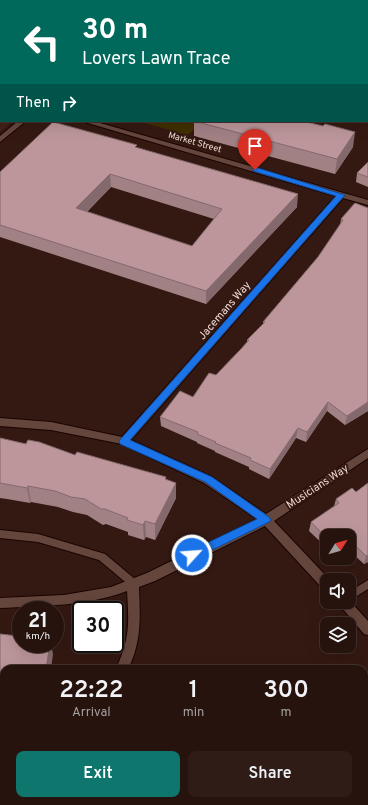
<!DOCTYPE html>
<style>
:root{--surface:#27130e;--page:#2f1c17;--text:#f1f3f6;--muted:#a49e9e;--line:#43322e;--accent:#0f766e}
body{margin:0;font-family:Overpass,sans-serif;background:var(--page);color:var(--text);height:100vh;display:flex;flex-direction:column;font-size:15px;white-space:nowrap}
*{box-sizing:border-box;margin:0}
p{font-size:13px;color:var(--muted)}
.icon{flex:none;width:22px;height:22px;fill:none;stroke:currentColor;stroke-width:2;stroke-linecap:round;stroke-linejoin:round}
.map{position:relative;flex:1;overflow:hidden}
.sheet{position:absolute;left:0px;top:665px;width:368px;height:140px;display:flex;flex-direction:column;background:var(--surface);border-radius:12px 12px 0 0;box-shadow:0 4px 16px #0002,0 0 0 1px var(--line)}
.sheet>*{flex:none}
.hud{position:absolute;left:0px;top:0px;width:368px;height:122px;box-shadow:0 4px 16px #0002,0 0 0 1px var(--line);background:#00695c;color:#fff;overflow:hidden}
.needle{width:26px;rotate:53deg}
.fabs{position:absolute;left:320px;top:529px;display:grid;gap:8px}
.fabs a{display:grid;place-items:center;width:36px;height:36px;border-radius:8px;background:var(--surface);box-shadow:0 4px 16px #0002,0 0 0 1px var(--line);font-size:20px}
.speed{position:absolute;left:12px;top:601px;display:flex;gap:8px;font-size:20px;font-weight:700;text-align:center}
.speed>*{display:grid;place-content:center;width:52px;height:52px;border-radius:50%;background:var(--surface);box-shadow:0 4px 16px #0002,0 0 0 1px var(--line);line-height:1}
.speed small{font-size:10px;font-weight:400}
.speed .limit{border:2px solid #111;border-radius:6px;background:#fff;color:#111}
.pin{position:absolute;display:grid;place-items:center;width:34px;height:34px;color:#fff;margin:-41px -17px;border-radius:50% 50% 50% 0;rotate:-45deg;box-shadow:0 0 4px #0007}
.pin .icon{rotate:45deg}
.me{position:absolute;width:44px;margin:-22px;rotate:64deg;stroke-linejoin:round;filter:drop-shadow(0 0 3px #0008)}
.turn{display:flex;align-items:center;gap:14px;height:84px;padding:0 16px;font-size:18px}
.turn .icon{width:52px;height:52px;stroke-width:2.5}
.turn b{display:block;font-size:28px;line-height:34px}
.then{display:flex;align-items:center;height:38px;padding:0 16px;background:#0003;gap:8px;font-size:15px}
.eta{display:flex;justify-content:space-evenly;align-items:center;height:68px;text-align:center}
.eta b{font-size:24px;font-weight:600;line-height:28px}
.primary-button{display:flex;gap:8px;margin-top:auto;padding:8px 16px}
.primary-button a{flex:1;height:46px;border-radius:8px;background:var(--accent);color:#fff;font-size:16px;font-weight:600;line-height:46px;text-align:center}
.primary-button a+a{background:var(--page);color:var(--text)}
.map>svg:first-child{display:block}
</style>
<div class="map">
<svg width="368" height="805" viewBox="0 0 368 805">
<rect width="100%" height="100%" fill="#341912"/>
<path fill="#422017" d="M0,40L1,121H13L0,132Z"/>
<path fill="#403000" d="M137,121H202L188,135Z"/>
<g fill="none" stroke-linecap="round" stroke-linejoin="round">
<path fill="#5f1a48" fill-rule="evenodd" d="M334,0H341L343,1H336Z
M367,6H368V8H367Z
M364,798H366L368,805H360L359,801H364Z"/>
<g stroke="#1a0401" stroke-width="2">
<path id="lane" d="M1,47V51L0,52V48Z
M0,530L38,534L105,554L136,580L138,583L136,586L133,587L130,586L99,560L38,542L0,538Z
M368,580V589L349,601V592Z"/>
</g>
<g stroke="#1a0401" stroke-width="2">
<path id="street" d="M18,121H26L0,142V136Z
M81,121H93L368,200V205L343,198L131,440L212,477L266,514L368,449V458L274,521L330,580H327V590L323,589L265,526L155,581L139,587C140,616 142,642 128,669H116C130,638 129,624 127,591C87,606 43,606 0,608V598L64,595L111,587L147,573L257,519L204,483L122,444L51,430L0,426V418L51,422L122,437L336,196Z
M349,600L368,621V635L364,634L337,602H349Z
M4,773V789L0,791V775Z"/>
</g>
<g stroke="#1a0401" stroke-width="2">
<path id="secondary" d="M0,30H1V34H0Z
M367,36H368V40H367Z"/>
</g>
<use href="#lane" fill="#65463d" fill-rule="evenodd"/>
<use href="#street" fill="#65463d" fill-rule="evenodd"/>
<use href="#secondary" fill="#65463d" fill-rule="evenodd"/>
</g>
<path fill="#a28185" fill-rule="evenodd" d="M194,121L323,126L353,147L335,174L194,136Z
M137,148L297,207L206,304L0,237V172ZM111,187L214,219L192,246L87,212Z
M368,162V187L356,182L357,173Z
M355,203L368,411L345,425L327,411L306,442L296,438L269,479L249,469V467L215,452V451L197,443V442L161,426L160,417L193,397L216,375L241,349L247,342V340L263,325V322L318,257L340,226L341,219Z
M0,438L166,477V480L176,498L155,540L146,537L144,540L128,535V532L106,524L103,525L87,515L73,512L58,507L31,502L30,503L7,499L0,498Z
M368,483V562L364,564L353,554L327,536V548L309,531L311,522L334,506L336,499L356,492Z
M338,558H348L342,562Z
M0,634L53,654L4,669V708H0Z"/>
<path fill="#84696c" d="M355,132L353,147L335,174L337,159Z
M110,174L111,187L77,221L76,208Z
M298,194L297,207L206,304V291Z
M328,402L327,411L306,442L307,432Z
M368,402V411L345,425L347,416Z
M298,428L296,438L269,479L270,469Z
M176,483V498L155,540V524Z
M28,486L31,502L30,503L27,488Z
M145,521L146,537L144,540L143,525Z
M355,545L353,554L349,557V550Z
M368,555V562L364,564L366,556Z
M343,558H348L342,562Z
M50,644H51L53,654L51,669H46Z"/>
<path fill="#bc969b" stroke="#84696c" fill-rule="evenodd" d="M194,121H302L323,126L325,124L355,132L337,159Z
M53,122L137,145L135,147L298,194L206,291L0,225V172ZM110,174L222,209L192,246L76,208Z
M368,162V177L357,173Z
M355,203L368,208V402L347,416L328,402L307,432L298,428L270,469L250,460L251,458L215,443L216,442L197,434L198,432L160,417L180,391L193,397L209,373L216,375L241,349L249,340H247L265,322H263L318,257L343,220L341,219Z
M0,438L26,444L28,440L39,442L75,455L77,452L166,477L165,479L176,483L155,524L145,521L143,525L127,520L128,518L105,509H101L85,499L71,497L55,491L28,486L27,488L0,483Z
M368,483V555L366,556L355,545L349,550V536H327V538L311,522L339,503L336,499L352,488L356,492Z
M19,633L21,634V644H50L46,669H4V695L0,694V634L18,636Z"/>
<path fill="#1a73e8" stroke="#114b97" d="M253,168H258L345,195L130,440L212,477L269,517L271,520L269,522L192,560L188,558L187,555L188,552L257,519L205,482L120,444L119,441L336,196L253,171Z"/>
<g text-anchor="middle" stroke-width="4" stroke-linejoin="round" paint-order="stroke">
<g font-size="9" fill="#eedad5" stroke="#341912">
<text transform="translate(195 142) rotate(16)" y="3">Market Street</text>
</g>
<g font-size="11" fill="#eedad5" stroke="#341912">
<text transform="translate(224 310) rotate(-49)" y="4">Jacemans Way</text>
<text transform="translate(317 486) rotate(-33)" y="4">Musicians Way</text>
</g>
</g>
</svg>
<div class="fabs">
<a><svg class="needle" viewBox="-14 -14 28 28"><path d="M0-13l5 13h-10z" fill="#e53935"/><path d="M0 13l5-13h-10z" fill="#a49e9e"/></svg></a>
<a><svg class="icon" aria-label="sound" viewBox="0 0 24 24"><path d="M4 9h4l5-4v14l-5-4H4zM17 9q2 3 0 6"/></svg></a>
<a><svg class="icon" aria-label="layers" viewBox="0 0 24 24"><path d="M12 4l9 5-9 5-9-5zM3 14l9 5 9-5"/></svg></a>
</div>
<div class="speed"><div>21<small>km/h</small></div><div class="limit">30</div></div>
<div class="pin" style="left:255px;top:170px;background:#d93025"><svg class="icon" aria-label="arrive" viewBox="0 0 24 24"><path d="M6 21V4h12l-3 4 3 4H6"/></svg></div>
<svg class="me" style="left:192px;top:555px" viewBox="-20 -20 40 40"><circle r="17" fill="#1a73e8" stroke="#fff" stroke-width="3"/><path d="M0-11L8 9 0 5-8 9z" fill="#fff"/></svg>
<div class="hud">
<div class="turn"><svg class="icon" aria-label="left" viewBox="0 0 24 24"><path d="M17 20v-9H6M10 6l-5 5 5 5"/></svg><div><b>30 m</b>Lovers Lawn Trace</div></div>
<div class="then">Then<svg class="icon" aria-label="right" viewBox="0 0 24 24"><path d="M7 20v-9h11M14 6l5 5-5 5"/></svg></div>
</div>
<section class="sheet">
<div class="eta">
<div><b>22:22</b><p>Arrival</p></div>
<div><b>1</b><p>min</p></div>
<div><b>300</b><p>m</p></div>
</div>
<div class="primary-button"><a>Exit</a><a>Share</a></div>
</section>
</div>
